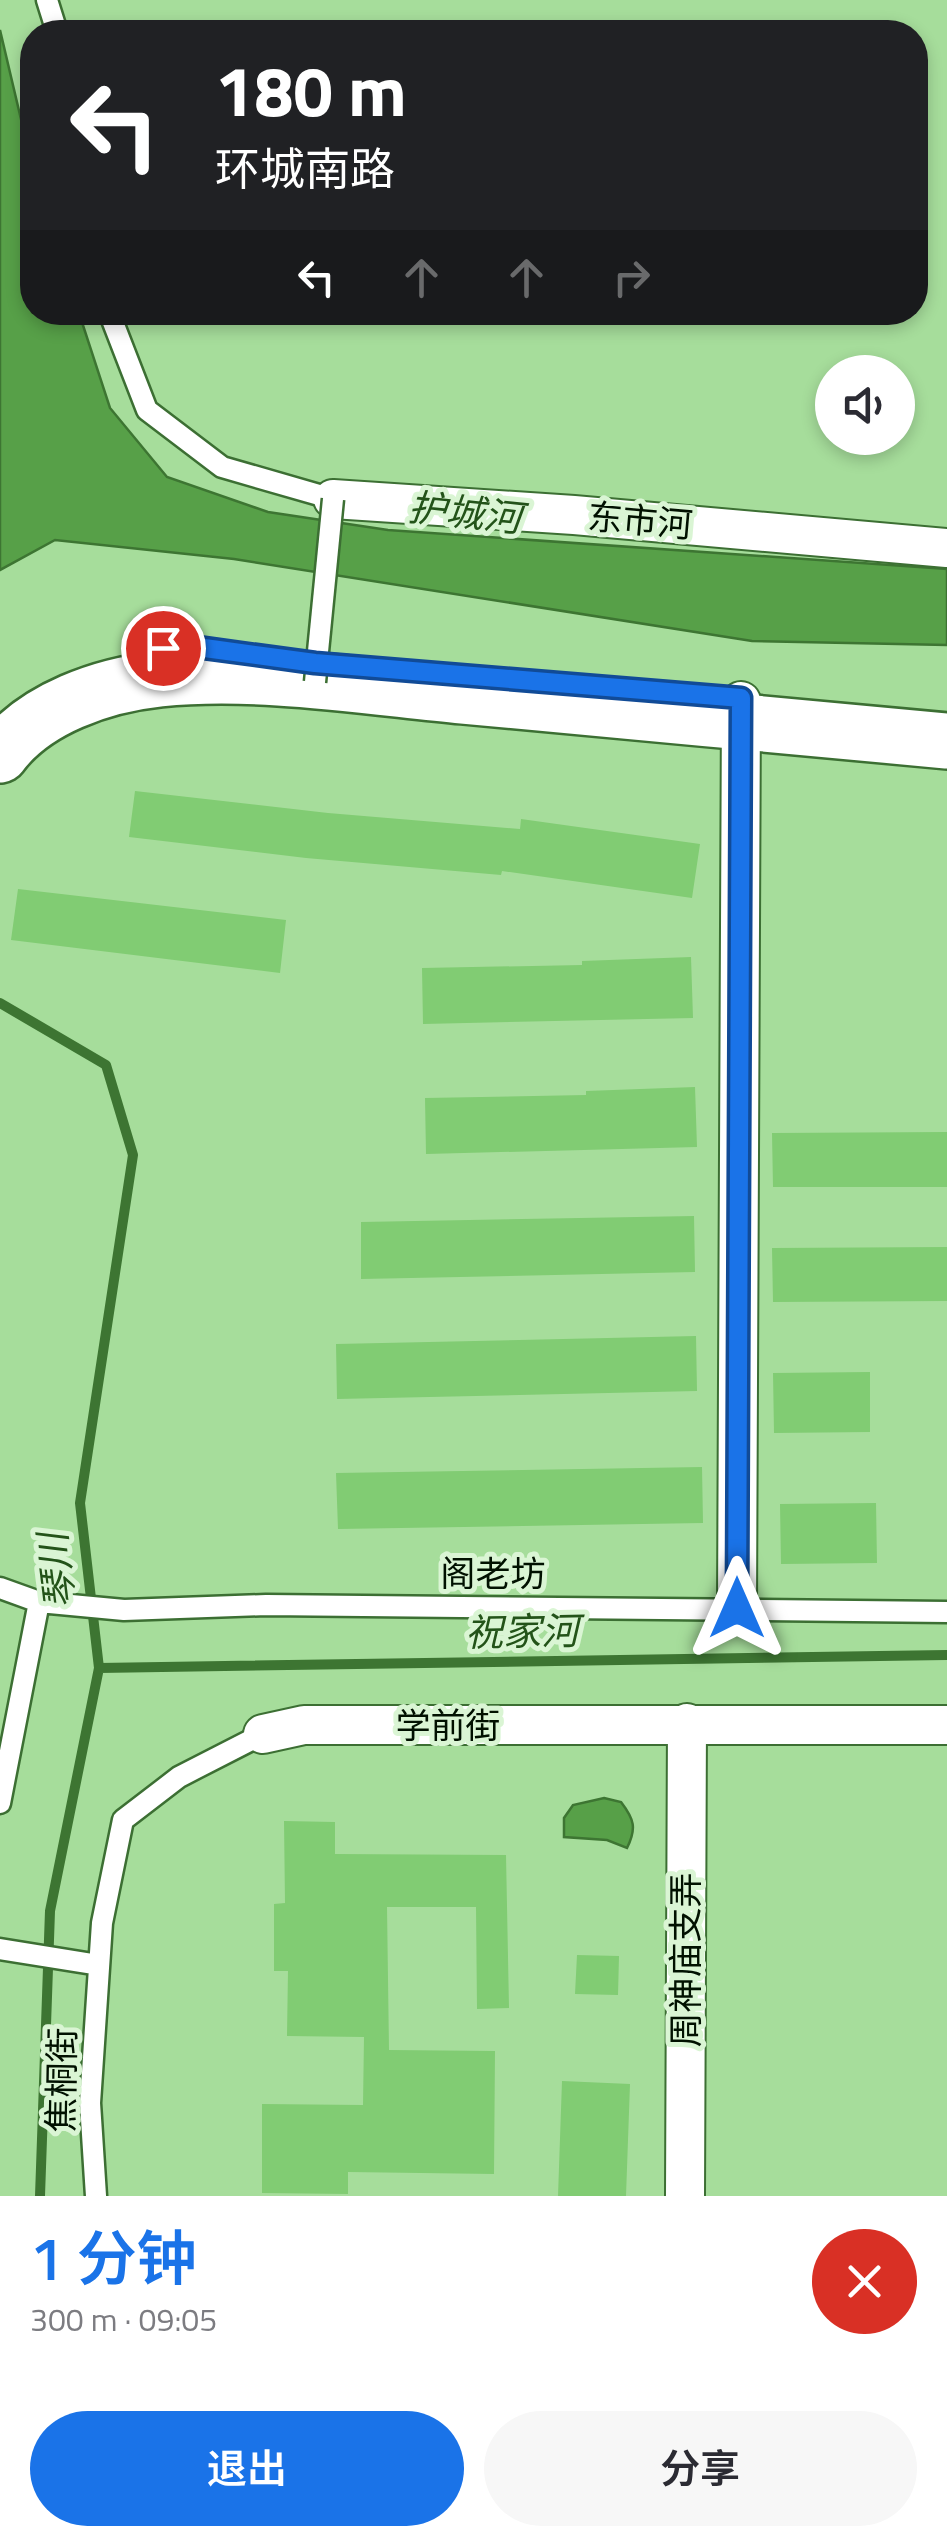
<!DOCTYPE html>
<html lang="zh">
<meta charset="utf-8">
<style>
:root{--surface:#fff;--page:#f7f7f7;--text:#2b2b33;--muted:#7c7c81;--accent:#1a73e8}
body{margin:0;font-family:"Titillium Web","Noto Sans SC",sans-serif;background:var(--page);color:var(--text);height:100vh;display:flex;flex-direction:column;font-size:38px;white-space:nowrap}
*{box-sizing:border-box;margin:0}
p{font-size:32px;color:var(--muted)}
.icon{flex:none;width:55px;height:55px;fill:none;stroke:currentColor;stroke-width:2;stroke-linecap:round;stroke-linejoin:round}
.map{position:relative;height:2196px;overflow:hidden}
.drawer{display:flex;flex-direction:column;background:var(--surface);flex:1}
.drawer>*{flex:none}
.top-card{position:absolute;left:20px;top:20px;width:908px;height:305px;border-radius:40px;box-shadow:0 5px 15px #0003;background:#202124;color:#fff;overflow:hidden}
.controls{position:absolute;left:815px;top:355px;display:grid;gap:20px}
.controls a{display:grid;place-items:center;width:100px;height:100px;border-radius:50%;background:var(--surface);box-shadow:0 5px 15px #0003;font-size:50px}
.pin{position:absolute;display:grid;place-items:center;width:85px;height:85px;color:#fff;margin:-42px;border:5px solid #fff;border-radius:50%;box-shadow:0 2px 10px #0007}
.me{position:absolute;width:110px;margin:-55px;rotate:0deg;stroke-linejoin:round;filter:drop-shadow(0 0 8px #0008)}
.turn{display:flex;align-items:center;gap:35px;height:210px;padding:0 30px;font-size:45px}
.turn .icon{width:130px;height:130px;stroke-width:2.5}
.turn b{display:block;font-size:70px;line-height:85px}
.lanes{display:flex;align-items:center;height:95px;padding:0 30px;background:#0003;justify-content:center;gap:50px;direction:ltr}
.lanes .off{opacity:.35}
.round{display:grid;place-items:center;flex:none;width:105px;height:105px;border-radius:52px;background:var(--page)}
.headline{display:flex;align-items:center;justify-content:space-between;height:170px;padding:0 30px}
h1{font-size:60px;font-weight:600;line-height:75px;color:var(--accent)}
.cta{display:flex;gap:20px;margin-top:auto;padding:20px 30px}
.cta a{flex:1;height:115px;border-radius:60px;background:var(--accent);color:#fff;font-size:40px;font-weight:600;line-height:115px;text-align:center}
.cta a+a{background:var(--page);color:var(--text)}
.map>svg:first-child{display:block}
</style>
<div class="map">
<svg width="947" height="2196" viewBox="0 0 947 2196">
<rect width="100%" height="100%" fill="#a6dd9b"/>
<path fill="#57a048" stroke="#3d7532" stroke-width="2.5" d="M0,30L32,166V312L79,313L110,408L167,477L268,512L388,530L947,569V645L752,641L234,559L55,540L0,570Z
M604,1798L621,1802C634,1819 637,1828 627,1848L607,1840L564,1837V1818L573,1805Z"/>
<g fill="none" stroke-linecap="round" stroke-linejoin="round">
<path stroke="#3d7532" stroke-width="10" d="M0,1003L106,1065L133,1155L80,1503L99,1668L50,1911L40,2196
M99,1668L947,1655"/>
</g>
<path fill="#81cc73" d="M135,791L328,813L520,829L521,819L700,844L692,898L502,871L501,875L306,858L129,837Z
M18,889L286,920L280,973L11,940Z
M691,957L693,1018L423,1024L422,968L582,965V961Z
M695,1087L697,1147L426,1154L425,1098L586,1095V1091Z
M947,1132V1187H773L772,1133Z
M694,1216L695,1272L361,1279V1222Z
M947,1247V1301L773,1302L772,1248Z
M696,1336L697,1391L337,1399L336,1344Z
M870,1372V1432L774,1433L773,1373Z
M702,1467L703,1523L338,1529L336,1473Z
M876,1503L877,1563L781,1564L780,1504Z
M284,1821L335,1822V1854L506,1855L509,2008L477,2009L476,1907H387L389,2050L495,2051L494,2174L348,2172V2194L262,2193V2104L363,2105L364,2037L287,2036L288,1971H274V1904L285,1903Z
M577,1955L619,1956L618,1995L575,1994Z
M562,2081L630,2084L626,2196H558Z"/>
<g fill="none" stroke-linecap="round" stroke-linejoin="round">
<g stroke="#3c6f33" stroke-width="25">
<path id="lane" d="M47,0L57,32
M109,312L147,410L222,467L333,499
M0,1588L39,1602L124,1610L266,1605L947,1612
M0,1803L39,1602
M0,1949L99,1965
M96,2196L90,2103L102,1923L123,1820L179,1777L263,1734"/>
</g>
<g stroke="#3c6f33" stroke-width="42">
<path id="street" d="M333,499L574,515L947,548
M737,1608L741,701
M263,1734L304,1725H947
M685,2196L687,1723"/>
</g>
<g stroke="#3c6f33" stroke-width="60">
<path id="secondary" d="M0,755C35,708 103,685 160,679C256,669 368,687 463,696C624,711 786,726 947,741"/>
</g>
<use href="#lane" stroke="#fff" stroke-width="20"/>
<use href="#street" stroke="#fff" stroke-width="38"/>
<use href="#secondary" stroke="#fff" stroke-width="55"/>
<g stroke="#3c6f33" stroke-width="25" stroke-linecap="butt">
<path id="lane-bridge" d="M315,682L333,499"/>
</g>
<use href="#lane-bridge" stroke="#fff" stroke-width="20"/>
</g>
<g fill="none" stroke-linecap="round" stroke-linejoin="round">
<g stroke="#114b97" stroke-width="25">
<path id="route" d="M163,648L197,647L315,663L741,698L737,1608"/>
</g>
<use href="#route" stroke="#1a73e8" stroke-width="18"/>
</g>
<g text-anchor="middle" stroke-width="10" stroke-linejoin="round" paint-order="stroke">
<g font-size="35" fill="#011100" stroke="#daf5d4">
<text transform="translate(640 521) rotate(5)" y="12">东市河</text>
<text x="493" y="1586">阁老坊</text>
<text x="448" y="1738">学前街</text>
<text transform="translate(686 1960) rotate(-90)" y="12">周神庙支弄</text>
<text transform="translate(62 2080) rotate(-89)" y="12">焦桐街</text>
</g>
<g font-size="38" font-style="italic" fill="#235319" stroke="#daf5d4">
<text transform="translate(465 513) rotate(6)" y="13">护城河</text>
<text transform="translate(57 1571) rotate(-97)" y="13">琴川</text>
<text transform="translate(522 1632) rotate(-1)" y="13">祝家河</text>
</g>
</g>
</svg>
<div class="controls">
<a><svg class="icon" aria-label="sound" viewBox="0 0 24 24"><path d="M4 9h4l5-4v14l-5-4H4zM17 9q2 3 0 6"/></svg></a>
</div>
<div class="pin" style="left:163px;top:648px;background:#d93025"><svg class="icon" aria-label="arrive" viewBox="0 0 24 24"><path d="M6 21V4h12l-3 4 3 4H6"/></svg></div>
<svg class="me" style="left:737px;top:1608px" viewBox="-20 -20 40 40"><path d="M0-17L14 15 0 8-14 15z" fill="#1a73e8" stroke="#fff" stroke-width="4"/></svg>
<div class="top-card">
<div class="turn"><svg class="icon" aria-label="left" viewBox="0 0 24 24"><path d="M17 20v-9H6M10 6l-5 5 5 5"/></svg><div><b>180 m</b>环城南路</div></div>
<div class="lanes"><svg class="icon" aria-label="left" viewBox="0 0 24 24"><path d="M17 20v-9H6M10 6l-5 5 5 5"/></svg><svg class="icon off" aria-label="ahead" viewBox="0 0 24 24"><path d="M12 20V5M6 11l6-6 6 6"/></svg><svg class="icon off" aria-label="ahead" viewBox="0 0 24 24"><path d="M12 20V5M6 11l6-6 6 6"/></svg><svg class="icon off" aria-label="right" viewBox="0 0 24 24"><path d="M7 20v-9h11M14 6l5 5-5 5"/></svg></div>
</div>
</div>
<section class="drawer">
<div class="headline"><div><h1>1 分钟</h1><p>300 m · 09:05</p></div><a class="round" style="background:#d93025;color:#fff"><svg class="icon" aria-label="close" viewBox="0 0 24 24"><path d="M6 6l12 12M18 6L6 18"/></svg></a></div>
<div class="cta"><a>退出</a><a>分享</a></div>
</section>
